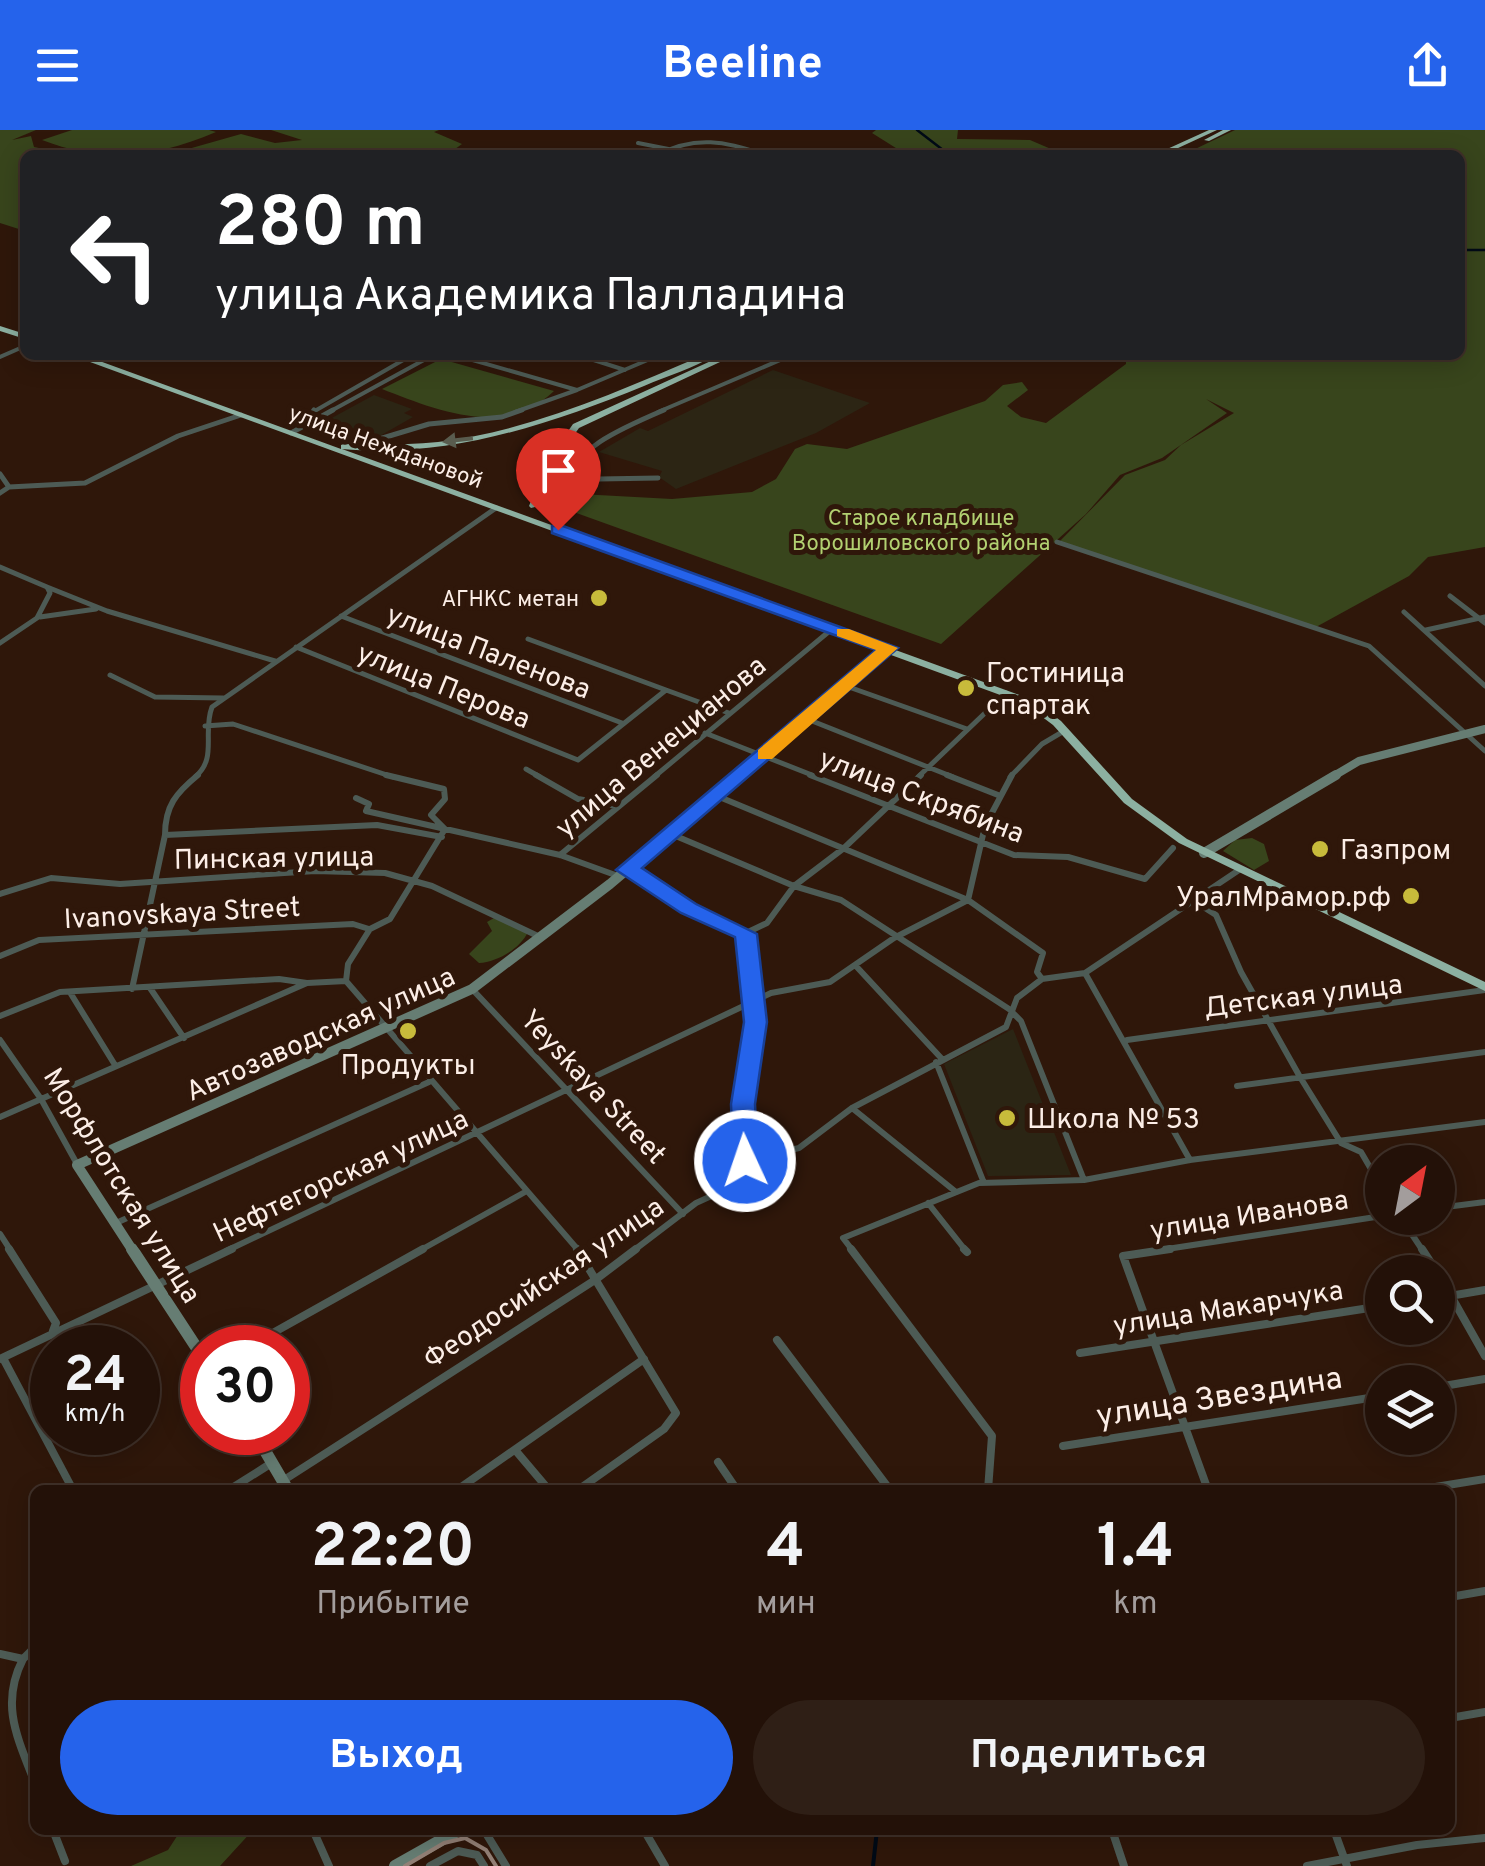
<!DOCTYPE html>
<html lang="ru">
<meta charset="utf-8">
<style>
:root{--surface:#231108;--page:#2f1f16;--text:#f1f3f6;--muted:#a39d9c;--line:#403129;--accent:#2563eb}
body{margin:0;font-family:Overpass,sans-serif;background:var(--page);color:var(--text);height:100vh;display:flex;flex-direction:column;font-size:38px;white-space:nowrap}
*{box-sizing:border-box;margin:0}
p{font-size:32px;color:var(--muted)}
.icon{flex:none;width:55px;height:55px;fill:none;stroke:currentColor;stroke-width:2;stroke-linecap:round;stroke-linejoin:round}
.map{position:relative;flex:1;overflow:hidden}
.panel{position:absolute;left:30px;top:1355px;width:1425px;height:350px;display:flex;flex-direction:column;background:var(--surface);border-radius:15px;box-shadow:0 5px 25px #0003,0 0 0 2px var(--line)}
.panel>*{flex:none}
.hud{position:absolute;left:20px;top:20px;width:1445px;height:210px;border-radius:15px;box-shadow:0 5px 25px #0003,0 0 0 2px var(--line);background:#202124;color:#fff;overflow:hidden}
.needle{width:65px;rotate:32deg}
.buttons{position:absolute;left:1365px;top:1015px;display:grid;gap:20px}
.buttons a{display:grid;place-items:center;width:90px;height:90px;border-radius:50%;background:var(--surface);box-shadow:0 5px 25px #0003,0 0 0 2px var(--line);font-size:50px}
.speed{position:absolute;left:30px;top:1195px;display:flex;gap:20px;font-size:50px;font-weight:700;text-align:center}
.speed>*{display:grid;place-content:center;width:130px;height:130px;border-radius:50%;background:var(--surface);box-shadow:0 5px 25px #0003,0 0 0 2px var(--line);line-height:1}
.speed small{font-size:25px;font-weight:400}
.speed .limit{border:15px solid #d22;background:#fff;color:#111}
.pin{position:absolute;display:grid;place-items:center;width:85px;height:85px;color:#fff;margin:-102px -42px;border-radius:50% 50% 50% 0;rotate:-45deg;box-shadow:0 0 10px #0007}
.pin .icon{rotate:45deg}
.me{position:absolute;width:110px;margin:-55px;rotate:357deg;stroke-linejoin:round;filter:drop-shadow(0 0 8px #0008)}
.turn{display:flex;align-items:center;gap:35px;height:210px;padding:0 30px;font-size:45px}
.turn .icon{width:130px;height:130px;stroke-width:2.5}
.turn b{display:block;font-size:70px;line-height:85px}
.eta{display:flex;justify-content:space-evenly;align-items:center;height:170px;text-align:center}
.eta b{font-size:60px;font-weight:700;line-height:70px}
.cta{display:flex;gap:20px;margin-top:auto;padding:20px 30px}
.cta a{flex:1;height:115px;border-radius:60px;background:var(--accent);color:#fff;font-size:40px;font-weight:700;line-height:115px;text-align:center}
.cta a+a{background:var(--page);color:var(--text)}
header{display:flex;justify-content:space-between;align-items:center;height:130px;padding:0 30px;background:var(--accent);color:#fff;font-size:45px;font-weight:700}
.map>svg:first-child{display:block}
</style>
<header><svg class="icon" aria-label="menu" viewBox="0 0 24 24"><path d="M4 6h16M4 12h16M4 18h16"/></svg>Beeline<svg class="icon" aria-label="share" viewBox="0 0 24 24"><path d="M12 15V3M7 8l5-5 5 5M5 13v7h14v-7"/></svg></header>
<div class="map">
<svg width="1485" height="1736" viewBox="0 0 1485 1736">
<rect width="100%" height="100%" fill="#2f170a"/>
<path fill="#2c2514" d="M773,240L870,273L816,303L676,359L659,347L662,341L599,322L640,298L648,301Z
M374,265L412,279L404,283L413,287L378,307L328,290Z"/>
<path fill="#2b2514" d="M1013,899L1071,1045L988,1046L944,934Z"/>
<path fill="#38451c" d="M0,0H36L12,10L31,6L34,17L74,25H25V101L0,93Z
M72,0H209L216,2C155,28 104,34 42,10Z
M271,0H439L434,2L462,14L451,22L415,21L443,25H167L241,4L275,13L302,10Z
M876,0H958L957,9L1030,10L1065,25H907L872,3Z
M1235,0H1485V417L1428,427L1409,446L1316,497L1059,412L1125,345L1165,330L1181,315L1234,283L1206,269L1227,283L1162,328L1120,345L1086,384L941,514L543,371L561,363L672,369L752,362L776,349L795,319L807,314L847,319L985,271L1003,255L1022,252L1028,260L1007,276L1021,287L1046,293L1126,234V225H1460V25H1196L1193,20Z
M441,229L554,261C505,309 436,280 382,259Z
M1252,708L1264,714L1269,731L1254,740L1223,721L1235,710Z
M494,788L528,802C520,819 497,832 479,833L469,824L492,801L487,792Z
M181,1700H253L220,1736H131L168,1720Z"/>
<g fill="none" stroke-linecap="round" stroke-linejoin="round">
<path stroke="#000a16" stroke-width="2.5" d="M917,0L943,20L984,25
M1460,120H1485"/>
<path stroke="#000a16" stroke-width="4" d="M873,1736L877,1700"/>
<path stroke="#4d5b55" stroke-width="4" d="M638,13L699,25
M578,23L587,25
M657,25C695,5 726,11 765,25
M455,225L577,260L650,229L645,225
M578,225L625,240
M0,227L25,216
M313,282L412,225
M329,282L433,225
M515,282L577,260
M658,282L792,225"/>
<path stroke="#4d5b55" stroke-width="5" d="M309,287L314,280
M312,292L376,310L429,294L502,287L522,280
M291,303L333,280
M0,344L9,357L0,363
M9,357L85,353L178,306L241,285
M548,362C585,315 610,303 664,280
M548,362L599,349L658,348
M1057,412L1369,516L1485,621
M0,437L47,457L50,463L37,488L0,513
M47,457L107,481L275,531
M1450,466L1485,493
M1404,482L1485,556
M341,486L622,593
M40,487L96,479
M1426,500L1485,487
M528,509L666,560
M296,517L578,630L666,560L729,583
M110,545L155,567L223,568
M846,556L967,599
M807,589L953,647
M205,596L233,594L393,647
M705,603L817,647
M526,639L540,647
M195,647C218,628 202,603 212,577L496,378
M654,647L832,499
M918,647L1006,563
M1010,647L1042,614L1064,601"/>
<path stroke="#4d5b55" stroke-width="6" d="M386,645L444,659L445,669L431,685L445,699L390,789L370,799L348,834L346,851L579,1121
M536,645L578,669L617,676
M810,645L1014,725L1068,727L1145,749L1173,718
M947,645L998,665
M356,668L369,674L366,681L560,725L618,746
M671,704L794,756L841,770L1009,879L1021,891L1084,1050
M165,705L377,695L442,707
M560,725L657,645
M628,741L652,751L688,779L746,803L756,892L743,974L745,1031
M0,764L51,748L120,754L315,741L385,743L432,756L540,807
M1194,771L1216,785L1241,842L1300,947L1341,1013L1361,1022L1382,1058
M746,803L767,793L794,756L844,718L921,645
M0,826L39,810L353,794L369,799
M855,835L942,929
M1085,843L1190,1030
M1042,849L1085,843L1239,740
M150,858L184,908
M132,859L165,705C165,676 176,663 198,645
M472,859L683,1084
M71,864L115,935
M0,886L60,862L279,849L307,853
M0,910L41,969L77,1034
M1127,910L1485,860
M936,932L984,1053
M1237,956L1485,922
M852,978L956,1062
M0,987L307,853L346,851
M928,1073L966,1121
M1438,1078L1485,1072
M1401,1088L1423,1121
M116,1093L429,952
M0,1104L11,1121
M226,1121L771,863L830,852L894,808L968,770L985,696L1012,645
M419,1121L525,1062
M633,1121L696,1073L729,1058L745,1031L799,1018L852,978L1006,897L1017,868L1042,849L1037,842L1043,823L968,770L717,666
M853,1121L843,1108L979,1053L1084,1050L1190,1030L1485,992
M1154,1121L1382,1086"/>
<path stroke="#4d5b55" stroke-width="8" d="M9,1119L56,1193L53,1201
M577,1119L676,1283L664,1299L578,1360
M851,1119L992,1306L988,1360
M964,1119L967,1122
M1170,1119L1123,1126L1208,1360
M1422,1119L1437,1142
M1438,1143L1485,1226
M1438,1168L1485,1160
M777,1210L890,1360
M246,1218L423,1119
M1080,1223L1382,1176
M3,1228L73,1360
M0,1229L232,1119
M1438,1257L1485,1249
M1063,1316L1382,1266
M516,1321L549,1360
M718,1332L737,1360
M284,1350L595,1150L636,1119
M229,1360L270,1334
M457,1360L644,1229
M1417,1360L1485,1349
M1450,1467L1485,1461
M0,1524L23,1529C0,1574 17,1607 35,1653
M23,1529L35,1517
M1450,1588L1485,1582
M53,1700L65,1731
M313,1700L329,1736
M484,1700L506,1736
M644,1700L665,1736
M1112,1700L1124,1736
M1334,1700L1347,1736
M430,1736L458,1721L477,1725L484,1736
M1307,1736L1417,1715L1485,1708"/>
<path stroke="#667d73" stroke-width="8" d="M736,647L889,518
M1332,647L1359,631L1485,599"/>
<path stroke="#667d73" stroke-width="10" d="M1204,723L1336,645
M133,1121L77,1035L472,859L610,754L739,645"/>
<path stroke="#667d73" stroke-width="12" d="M132,1119L202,1226
M254,1302L288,1360
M395,1736L459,1700"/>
<path fill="#8cb0a1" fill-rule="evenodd" d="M1209,0H1217L1163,25H1154Z
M1223,0H1231L1209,11L1204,10Z
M0,196L25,204V209L0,201Z
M71,225H83L341,319V315L344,314C375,315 406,315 438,312C530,301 619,261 704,225H715C694,238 667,246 644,256C548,295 446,329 342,319L1033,570L1061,591L1132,669L1187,709L1485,852V861L1179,713L1124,673L1053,595L1025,574Z
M724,225H735L579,298L554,333L539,376L531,378L529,376L546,333L573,294Z"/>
<path stroke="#938076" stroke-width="4" d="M405,1736L444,1713L465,1708L486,1720L496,1736"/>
</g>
<defs><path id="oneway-solid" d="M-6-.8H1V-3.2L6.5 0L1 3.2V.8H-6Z" transform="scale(2.5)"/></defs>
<use fill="#595c4e" href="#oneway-solid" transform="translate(458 310) rotate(173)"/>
<path fill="#2563eb" stroke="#184099" stroke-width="2.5" d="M552,396H563L898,518L642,738L696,774L757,804L767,892L755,974L758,1031L754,1037H736L733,1031L731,974L744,892L735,807L681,783L616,740L876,520L552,403Z"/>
<path fill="#f59e0b" d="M837,499H849L898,518L772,629H758V620L876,520L837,506Z"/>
<g fill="#c8bb3b" stroke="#2f170a" stroke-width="4">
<circle cx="599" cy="468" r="10"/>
<circle cx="966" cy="558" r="10"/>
<circle cx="1320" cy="719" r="10"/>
<circle cx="1411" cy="766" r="10"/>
<circle cx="408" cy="901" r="10"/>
<circle cx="1007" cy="988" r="10"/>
</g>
<g text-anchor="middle" stroke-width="10" stroke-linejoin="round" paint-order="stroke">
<g font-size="22" fill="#fceee7" stroke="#2f170a">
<text transform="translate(386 316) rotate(20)" y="8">улица Неждановой</text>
</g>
<g font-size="22" fill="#b2d171" stroke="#2f170a">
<text x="921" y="395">Старое кладбище<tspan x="921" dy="25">Ворошиловского района</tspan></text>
</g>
<g font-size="22" fill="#fceee7" stroke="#2f170a" text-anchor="end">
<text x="579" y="476">АГНКС метан</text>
</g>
<g font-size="28" fill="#fceee7" stroke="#2f170a">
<text transform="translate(489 521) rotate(21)" y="10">улица Паленова</text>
<text transform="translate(444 555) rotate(22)" y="10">улица Перова</text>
<text transform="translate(660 616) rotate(-40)" y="10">улица Венецианова</text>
<text transform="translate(922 665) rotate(21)" y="10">улица Скрябина</text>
<text transform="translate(274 727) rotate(-1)" y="10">Пинская улица</text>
<text transform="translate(182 782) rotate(-3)" y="10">Ivanovskaya Street</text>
<text transform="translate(1303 865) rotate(-7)" y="10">Детская улица</text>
<text transform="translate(320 903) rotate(-24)" y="10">Автозаводская улица</text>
<text transform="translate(594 956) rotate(47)" y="10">Yeyskaya Street</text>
<text transform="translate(340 1045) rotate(-25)" y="10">Нефтегорская улица</text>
<text transform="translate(123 1055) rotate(58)" y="10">Морфлотская улица</text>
<text transform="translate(1249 1084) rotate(-9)" y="10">улица Иванова</text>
<text transform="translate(543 1152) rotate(-34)" y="10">Феодосийская улица</text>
<text transform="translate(1228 1177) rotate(-9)" y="10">улица Макарчука</text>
</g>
<g font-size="28" fill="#fceee7" stroke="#2f170a" text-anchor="start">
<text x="986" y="552">Гостиница<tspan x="986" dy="32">спартак</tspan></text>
<text x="1340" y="729">Газпром</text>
<text x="1391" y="776" text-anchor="end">УралМрамор.рф</text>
<text x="408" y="944" text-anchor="middle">Продукты</text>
<text x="1027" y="998">Школа № 53</text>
</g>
<g font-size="32" fill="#fceee7" stroke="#2f170a">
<text transform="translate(1219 1266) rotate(-9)" y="11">улица Звездина</text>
</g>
</g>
</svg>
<div class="buttons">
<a><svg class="needle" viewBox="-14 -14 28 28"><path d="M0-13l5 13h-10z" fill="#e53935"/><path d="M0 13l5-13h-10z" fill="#a39d9c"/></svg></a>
<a><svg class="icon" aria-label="search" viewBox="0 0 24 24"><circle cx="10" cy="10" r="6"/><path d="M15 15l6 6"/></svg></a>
<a><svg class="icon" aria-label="layers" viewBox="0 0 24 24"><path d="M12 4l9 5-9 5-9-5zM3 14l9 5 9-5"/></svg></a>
</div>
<div class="speed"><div>24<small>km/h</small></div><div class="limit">30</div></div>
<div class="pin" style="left:558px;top:400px;background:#d93025"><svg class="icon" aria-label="arrive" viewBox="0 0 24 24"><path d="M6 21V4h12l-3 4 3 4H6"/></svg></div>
<svg class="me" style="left:745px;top:1031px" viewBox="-20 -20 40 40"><circle r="17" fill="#2563eb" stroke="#fff" stroke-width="3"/><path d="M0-11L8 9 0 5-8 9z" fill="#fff"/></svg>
<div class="hud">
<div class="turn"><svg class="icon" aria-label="left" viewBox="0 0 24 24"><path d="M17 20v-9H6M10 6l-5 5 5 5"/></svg><div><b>280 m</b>улица Академика Палладина</div></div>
</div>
<section class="panel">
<div class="eta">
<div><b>22:20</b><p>Прибытие</p></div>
<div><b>4</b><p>мин</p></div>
<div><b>1.4</b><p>km</p></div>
</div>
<div class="cta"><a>Выход</a><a>Поделиться</a></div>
</section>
</div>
